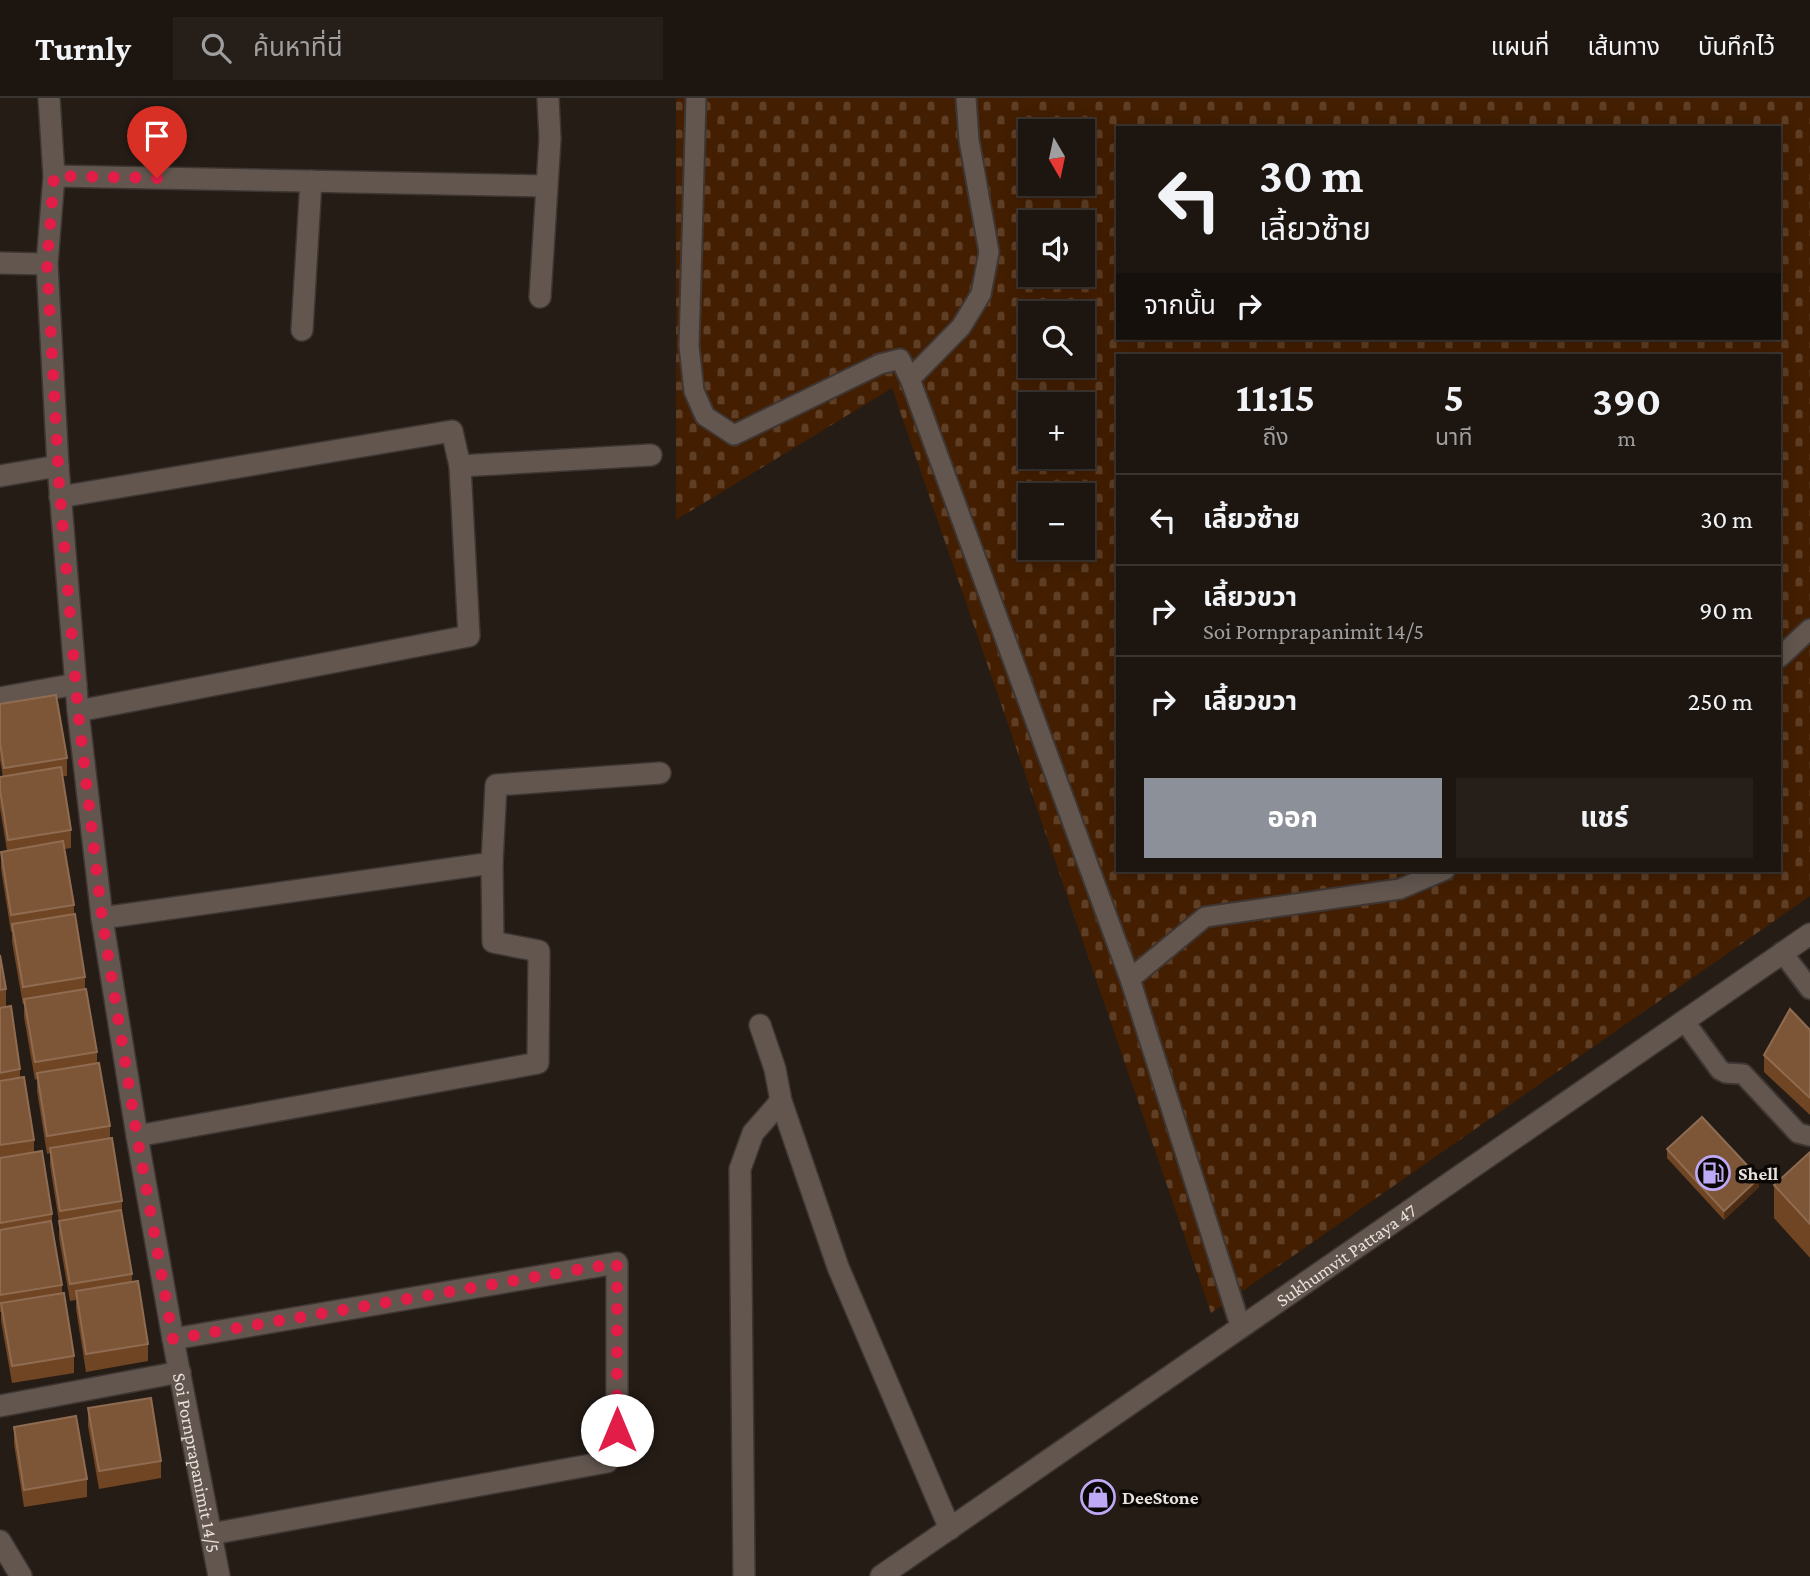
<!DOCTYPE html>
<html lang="th">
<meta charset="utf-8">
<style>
:root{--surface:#1c1510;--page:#251e19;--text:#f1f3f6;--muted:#a09f9f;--line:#3a3430;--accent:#8c9099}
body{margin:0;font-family:"Crimson Pro","Noto Sans Thai",serif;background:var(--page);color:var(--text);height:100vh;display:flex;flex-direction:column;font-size:26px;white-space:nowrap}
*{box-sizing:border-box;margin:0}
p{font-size:23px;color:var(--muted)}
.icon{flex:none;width:38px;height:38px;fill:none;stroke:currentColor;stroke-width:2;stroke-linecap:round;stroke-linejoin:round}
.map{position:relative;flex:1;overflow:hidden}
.drawer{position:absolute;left:1116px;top:256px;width:665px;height:518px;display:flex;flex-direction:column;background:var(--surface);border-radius:0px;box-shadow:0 4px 18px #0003,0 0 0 2px var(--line)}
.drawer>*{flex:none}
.guide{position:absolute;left:1116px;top:28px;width:665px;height:214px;border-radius:0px;box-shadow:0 4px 18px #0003,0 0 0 2px var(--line);background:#1c1510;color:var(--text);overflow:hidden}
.needle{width:46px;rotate:171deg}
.buttons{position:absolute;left:1018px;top:21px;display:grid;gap:14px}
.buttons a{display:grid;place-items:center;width:77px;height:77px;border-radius:0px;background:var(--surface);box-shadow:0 4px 18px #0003,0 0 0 2px var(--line);font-size:35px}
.pin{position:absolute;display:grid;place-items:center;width:60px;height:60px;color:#fff;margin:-72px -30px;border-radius:50% 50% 50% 0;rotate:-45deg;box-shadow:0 0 7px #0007}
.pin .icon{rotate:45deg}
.me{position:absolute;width:77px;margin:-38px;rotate:0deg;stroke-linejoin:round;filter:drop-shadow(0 0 5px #0008)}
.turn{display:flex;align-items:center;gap:24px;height:147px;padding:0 28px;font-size:32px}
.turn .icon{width:91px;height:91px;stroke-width:2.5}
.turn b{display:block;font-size:49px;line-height:60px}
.then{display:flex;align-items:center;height:66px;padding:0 28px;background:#0003;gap:14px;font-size:26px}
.eta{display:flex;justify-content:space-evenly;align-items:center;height:119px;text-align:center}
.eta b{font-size:42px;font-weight:700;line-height:49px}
.button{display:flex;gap:14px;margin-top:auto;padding:14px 28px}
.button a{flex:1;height:80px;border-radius:0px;background:var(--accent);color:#fff;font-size:28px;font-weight:700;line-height:80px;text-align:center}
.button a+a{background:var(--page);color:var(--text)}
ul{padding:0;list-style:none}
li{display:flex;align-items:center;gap:21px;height:91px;padding:0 28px;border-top:2px solid var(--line)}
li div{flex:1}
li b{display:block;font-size:26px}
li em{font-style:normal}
header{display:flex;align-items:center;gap:42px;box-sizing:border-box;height:98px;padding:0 35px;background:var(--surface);border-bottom:2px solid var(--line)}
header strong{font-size:33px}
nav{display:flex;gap:38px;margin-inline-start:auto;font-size:24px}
.search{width:490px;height:63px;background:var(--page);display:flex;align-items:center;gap:18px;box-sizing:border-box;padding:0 24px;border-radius:0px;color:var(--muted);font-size:26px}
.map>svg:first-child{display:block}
</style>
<header>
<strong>Turnly</strong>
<div class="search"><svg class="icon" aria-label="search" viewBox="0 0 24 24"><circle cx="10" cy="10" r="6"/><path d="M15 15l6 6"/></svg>ค้นหาที่นี่</div>
<nav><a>แผนที่</a><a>เส้นทาง</a><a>บันทึกไว้</a></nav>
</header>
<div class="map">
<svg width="1810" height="1478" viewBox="0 0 1810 1478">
<defs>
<pattern id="cemetery-stones" width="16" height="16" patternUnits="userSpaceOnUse" patternTransform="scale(1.75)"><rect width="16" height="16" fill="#431e00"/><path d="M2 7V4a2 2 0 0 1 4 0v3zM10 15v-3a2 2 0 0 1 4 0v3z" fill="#5e3e25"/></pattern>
</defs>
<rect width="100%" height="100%" fill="#251c16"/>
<path fill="url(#cemetery-stones)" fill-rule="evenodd" d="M676,0H1810V798L1211,1215L892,290L676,422ZM1118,30H1780V240H1118ZM1031,33H1083V86H1031ZM1031,124H1083V177H1031ZM1031,215H1083V268H1031ZM1118,257H1780V772H1118ZM1031,306H1083V359H1031ZM1031,397H1083V450H1031Z"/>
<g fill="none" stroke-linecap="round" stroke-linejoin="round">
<g stroke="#3e3633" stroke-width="23">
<path id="service" d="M696,0L689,248L694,293L705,318L734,337L880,266L900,261L910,281L1130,881L1241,1230
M910,281L961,229L981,196L989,154L969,42L966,0
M1780,559L1810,531
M1782,854L1810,891
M1130,881L1205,819L1400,791L1445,772
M1685,924L1720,972L1726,975L1743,976L1798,1035L1810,1038"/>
</g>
<g stroke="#3e3633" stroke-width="24">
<g id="minor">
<path id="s1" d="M49,0L54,78L47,166L58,368L78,613L102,820L137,1038L173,1241L219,1478"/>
<path d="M54,78L546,88"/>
<path d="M0,165L47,166"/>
<path d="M540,199L550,41L548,0"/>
<path d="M302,232L311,83"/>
<path d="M460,368L651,357"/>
<path d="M0,378L58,368"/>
<path d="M60,399L452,333L460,368L469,538L78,613"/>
<path d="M0,600L76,586"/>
<path d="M102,820L492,765"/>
<path d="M760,927L775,971L781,1003L838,1169L950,1431"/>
<path d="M137,1038L538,965L539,853L493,844L492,765L496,687L660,675"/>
<path d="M173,1241L617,1165V1332L607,1364L211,1436"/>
<path d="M0,1308L180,1274"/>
<path d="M0,1443L21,1478"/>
<path d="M744,1478L740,1071L753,1035L781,1003"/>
</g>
</g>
<g stroke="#3e3633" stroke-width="24">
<g id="tertiary">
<path id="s2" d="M881,1478L1810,836"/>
</g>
</g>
<use href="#service" stroke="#62564f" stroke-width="19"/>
<use href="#minor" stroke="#62564f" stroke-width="21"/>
<use href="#tertiary" stroke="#62564f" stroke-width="21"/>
</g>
<path fill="#704523" d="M0,606L67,660V678H62L71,732V750L64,751L74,807V816L85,879V892L97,954V965L110,1028V1040L122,1103V1119L132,1176V1184L148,1246V1263L86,1274L76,1211V1202L70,1203L59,1140V1124L50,1067V1055L47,1056L37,993V981L35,982L24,919V906L23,907L12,844V834H11L1,771V754L7,753L0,710V679H3L0,662Z
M0,857L6,891V909L0,910Z
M0,910L20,971V979L34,1042V1055L52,1116V1129L62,1187V1195L74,1258V1275L12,1285L1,1223V1214H0Z
M1810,932V1017L1764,974V957Z
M1667,1051L1759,1089L1724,1122L1667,1060Z
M1810,1054V1160L1774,1120V1087Z
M88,1310L161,1363V1380L99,1391L88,1328Z
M14,1329L87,1381V1399L24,1409L14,1346Z"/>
<path fill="#4d2d15" d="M1759,1080V1089L1724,1122V1113Z"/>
<path fill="#7d5637" stroke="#8e6b51" stroke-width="2" d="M56,597L67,660L4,670L0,645V606Z
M61,669L71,732L8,742L0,692V679Z
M63,743L74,807L11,817L1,754Z
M75,816L85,879L23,889L12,826Z
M0,857L6,891L0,892Z
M86,891L97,954L35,964L24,901Z
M11,908L20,971L0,975V910Z
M1790,911L1810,932V1000L1764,957Z
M99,965L110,1028L47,1038L37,975Z
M24,979L34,1042L0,1047V983Z
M1702,1019L1759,1080L1724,1113L1667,1051Z
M112,1040L122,1103L60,1113L50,1050Z
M42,1053L52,1116L0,1125V1060Z
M1810,1054V1126L1774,1087Z
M121,1112L132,1176L70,1186L59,1123Z
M51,1123L62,1187L0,1197V1132Z
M138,1183L148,1246L86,1256L76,1193Z
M64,1195L74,1258L12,1268L1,1205Z
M151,1300L161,1363L99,1373L88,1310Z
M76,1318L87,1381L24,1392L14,1329Z"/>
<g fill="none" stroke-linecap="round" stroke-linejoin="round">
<path stroke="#e11d48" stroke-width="12" stroke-dasharray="0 21.6" d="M157,80L54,78L47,166L59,384L78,613L102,820L137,1038L173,1241L617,1165V1332"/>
</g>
<defs>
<g id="fuel-ring" transform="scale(1.75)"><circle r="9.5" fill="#0b0705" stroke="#bda9f5" stroke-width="1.5"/><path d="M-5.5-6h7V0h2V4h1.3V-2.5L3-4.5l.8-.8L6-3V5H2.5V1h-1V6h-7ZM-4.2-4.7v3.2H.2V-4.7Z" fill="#bda9f5"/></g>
<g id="shop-ring" transform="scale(1.75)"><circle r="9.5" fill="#0b0705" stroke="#bda9f5" stroke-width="1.5"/><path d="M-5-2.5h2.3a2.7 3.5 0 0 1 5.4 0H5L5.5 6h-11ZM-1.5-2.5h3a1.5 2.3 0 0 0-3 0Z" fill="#bda9f5"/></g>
</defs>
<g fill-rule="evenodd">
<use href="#fuel-ring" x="1713" y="1075"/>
<use href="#shop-ring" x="1098" y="1399"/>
</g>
<g text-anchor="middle" stroke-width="7" stroke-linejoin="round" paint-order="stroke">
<g font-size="19" font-weight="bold" fill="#e8e1dd" stroke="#0b0705" text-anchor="start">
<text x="1738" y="1082">Shell</text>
<text x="1122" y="1406">DeeStone</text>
</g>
<g font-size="19" fill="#e8e1dd" stroke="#0b0705">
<text dy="7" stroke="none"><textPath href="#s2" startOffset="565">Sukhumvit Pattaya 47</textPath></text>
<text dy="7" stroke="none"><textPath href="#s1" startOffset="1376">Soi Pornprapanimit 14/5</textPath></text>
</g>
</g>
</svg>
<div class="buttons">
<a><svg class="needle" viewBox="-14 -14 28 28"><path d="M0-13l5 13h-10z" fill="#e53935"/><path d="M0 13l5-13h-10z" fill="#a09f9f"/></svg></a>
<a><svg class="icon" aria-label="sound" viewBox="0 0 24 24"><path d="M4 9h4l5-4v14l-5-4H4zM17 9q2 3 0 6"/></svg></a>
<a><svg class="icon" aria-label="search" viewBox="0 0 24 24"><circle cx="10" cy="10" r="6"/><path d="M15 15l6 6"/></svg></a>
<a>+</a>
<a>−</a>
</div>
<div class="pin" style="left:157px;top:80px;background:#d93025"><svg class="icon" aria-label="arrive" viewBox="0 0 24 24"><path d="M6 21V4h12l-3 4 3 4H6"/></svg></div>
<svg class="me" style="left:617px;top:1332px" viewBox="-20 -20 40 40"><circle r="19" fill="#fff"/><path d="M0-13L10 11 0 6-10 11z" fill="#e11d48"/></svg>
<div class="guide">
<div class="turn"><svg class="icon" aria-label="left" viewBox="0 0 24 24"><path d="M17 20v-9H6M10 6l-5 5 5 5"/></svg><div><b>30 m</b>เลี้ยวซ้าย</div></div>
<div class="then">จากนั้น<svg class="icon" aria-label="right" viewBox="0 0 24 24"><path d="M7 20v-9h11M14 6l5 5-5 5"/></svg></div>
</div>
<section class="drawer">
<div class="eta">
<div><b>11:15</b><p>ถึง</p></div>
<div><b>5</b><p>นาที</p></div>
<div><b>390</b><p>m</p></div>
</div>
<ul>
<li><svg class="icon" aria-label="left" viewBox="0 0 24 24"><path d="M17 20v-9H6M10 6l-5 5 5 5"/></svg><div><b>เลี้ยวซ้าย</b></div><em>30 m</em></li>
<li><svg class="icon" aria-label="right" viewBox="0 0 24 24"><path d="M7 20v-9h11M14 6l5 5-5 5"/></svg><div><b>เลี้ยวขวา</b><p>Soi Pornprapanimit 14/5</p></div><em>90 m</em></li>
<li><svg class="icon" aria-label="right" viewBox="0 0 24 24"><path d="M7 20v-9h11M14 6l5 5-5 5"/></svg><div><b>เลี้ยวขวา</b></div><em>250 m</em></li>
</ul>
<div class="button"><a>ออก</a><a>แชร์</a></div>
</section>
</div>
